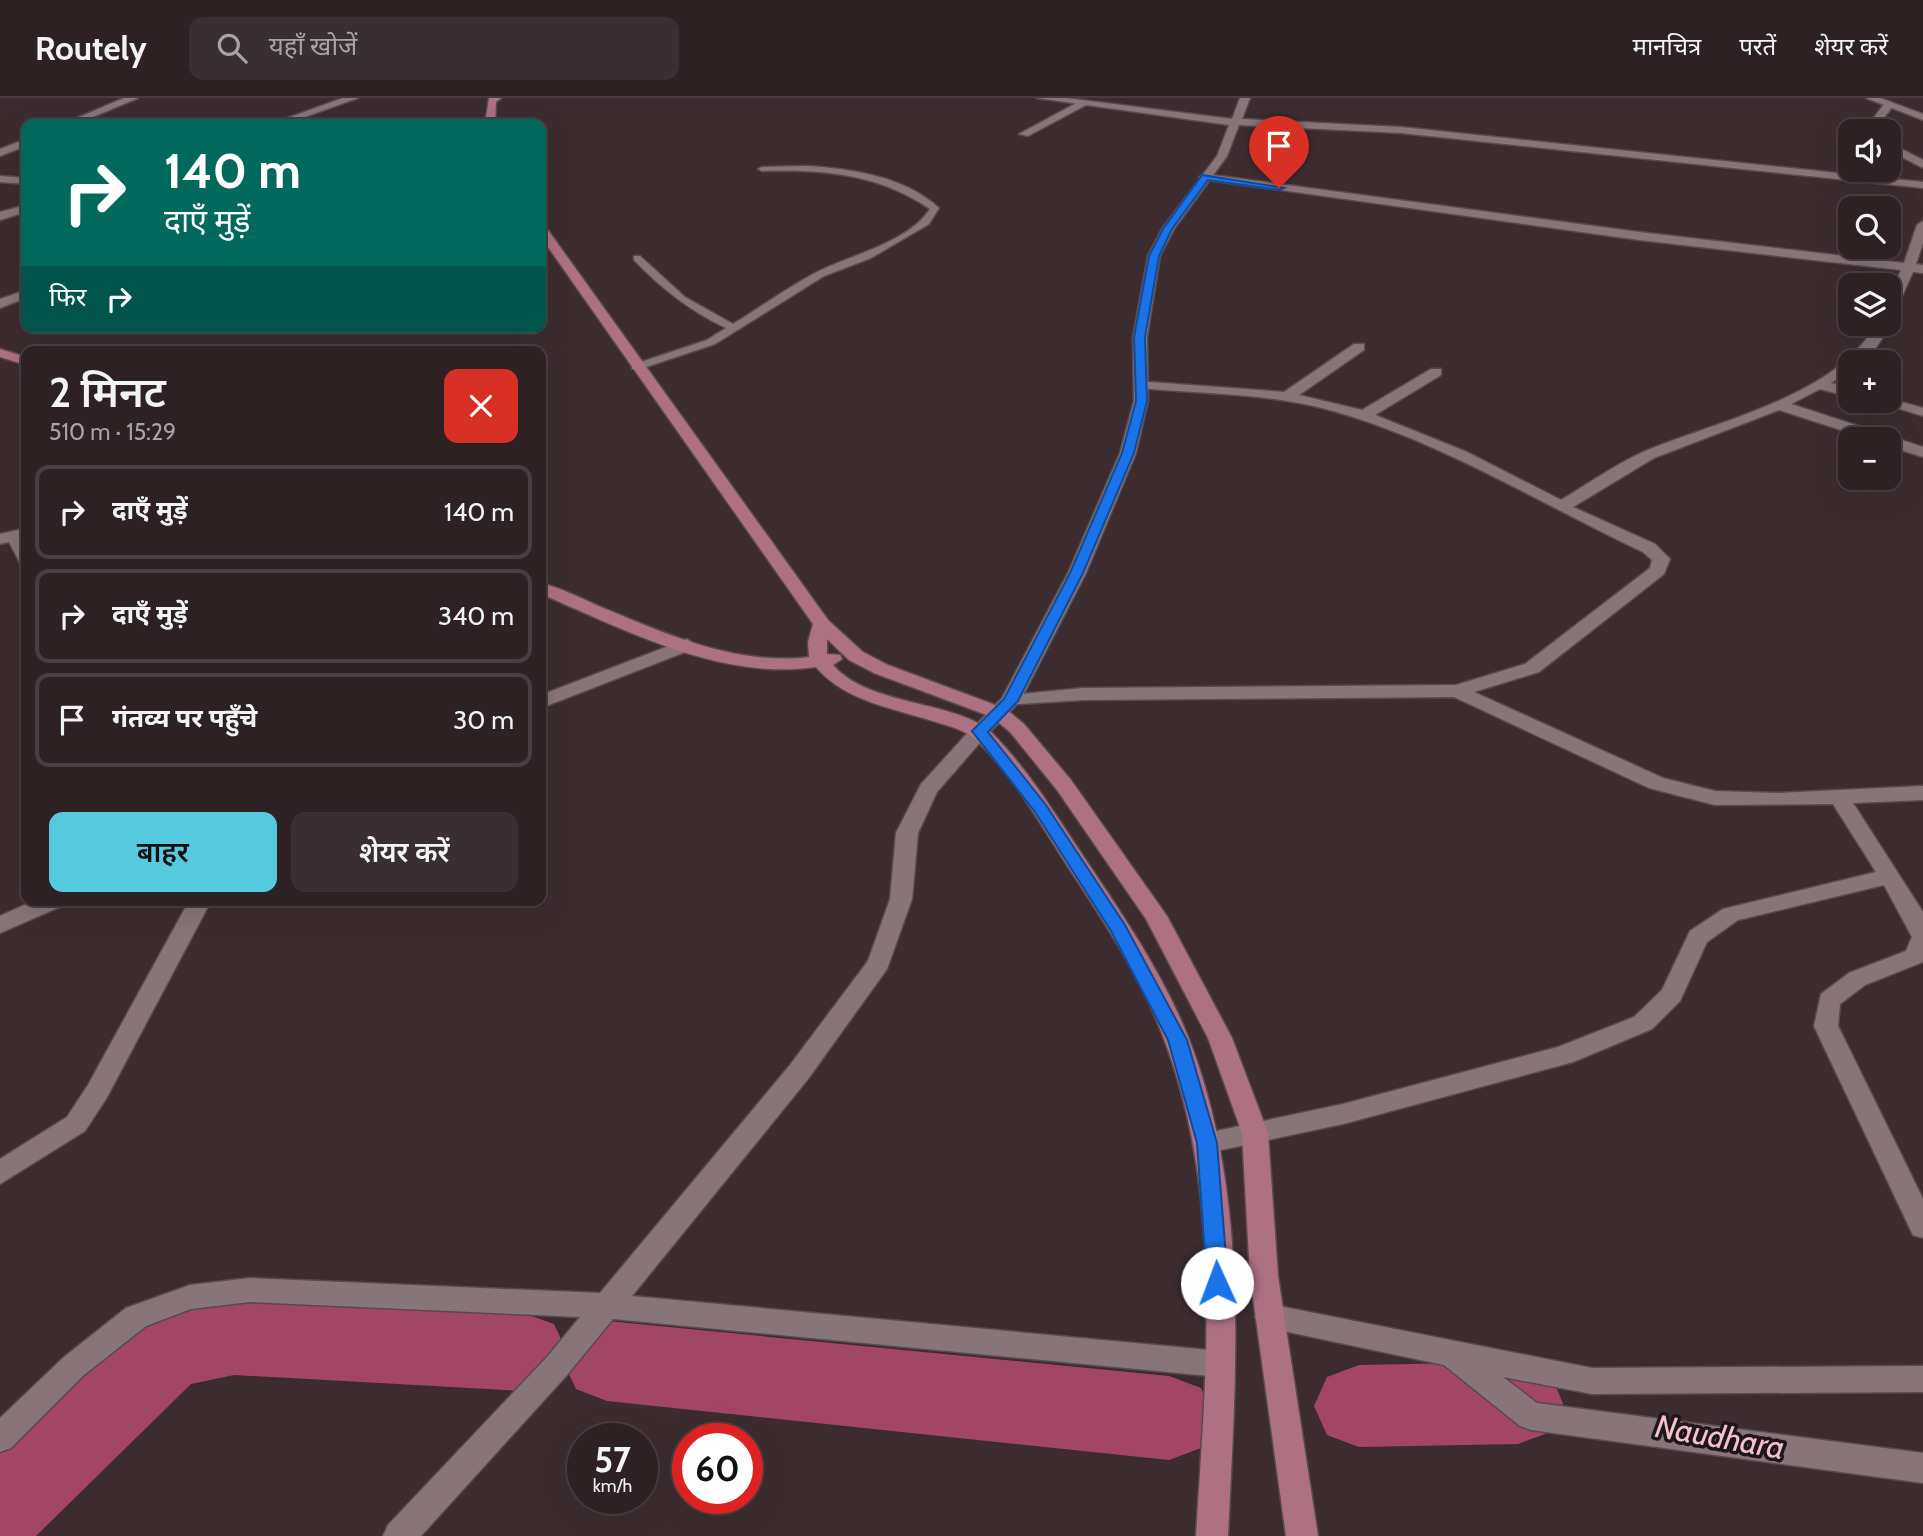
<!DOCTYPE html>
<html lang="hi">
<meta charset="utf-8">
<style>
:root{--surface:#2d2124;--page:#392e31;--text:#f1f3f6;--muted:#a7a3a6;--line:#483e41;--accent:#55cadf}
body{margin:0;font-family:Cabin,"Noto Sans Devanagari",sans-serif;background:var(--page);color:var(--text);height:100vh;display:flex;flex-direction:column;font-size:26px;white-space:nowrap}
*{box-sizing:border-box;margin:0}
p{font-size:23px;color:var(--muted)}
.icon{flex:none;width:38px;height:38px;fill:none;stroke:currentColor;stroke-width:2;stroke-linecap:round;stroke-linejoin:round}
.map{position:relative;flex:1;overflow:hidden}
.sheet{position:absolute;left:21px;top:248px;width:525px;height:560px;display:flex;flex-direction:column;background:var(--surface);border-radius:14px;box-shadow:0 7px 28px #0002,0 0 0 2px var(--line)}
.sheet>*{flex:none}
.banner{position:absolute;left:21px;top:21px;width:525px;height:214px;border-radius:14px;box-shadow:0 7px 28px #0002,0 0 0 2px var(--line);background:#00695c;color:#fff;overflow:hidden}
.buttons{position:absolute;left:1838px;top:21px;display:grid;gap:14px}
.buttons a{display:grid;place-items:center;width:63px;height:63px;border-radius:14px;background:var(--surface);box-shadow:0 7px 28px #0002,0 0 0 2px var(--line);font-size:35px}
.speed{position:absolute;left:567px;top:1325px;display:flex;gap:14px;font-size:35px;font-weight:700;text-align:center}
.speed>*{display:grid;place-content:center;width:91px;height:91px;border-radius:50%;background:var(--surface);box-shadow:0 7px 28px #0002,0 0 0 2px var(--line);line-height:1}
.speed small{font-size:18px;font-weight:400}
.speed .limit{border:10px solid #d22;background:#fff;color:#111}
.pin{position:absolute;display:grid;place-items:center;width:60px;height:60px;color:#fff;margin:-72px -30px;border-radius:50% 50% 50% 0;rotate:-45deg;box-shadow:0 0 7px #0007}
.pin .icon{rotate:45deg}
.me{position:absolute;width:77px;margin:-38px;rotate:358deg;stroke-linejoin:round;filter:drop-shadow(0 0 5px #0008)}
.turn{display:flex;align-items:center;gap:24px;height:147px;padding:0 28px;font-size:32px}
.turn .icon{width:91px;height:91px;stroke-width:2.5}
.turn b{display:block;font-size:49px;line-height:60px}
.then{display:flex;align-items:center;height:66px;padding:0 28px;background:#0003;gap:14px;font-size:26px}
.round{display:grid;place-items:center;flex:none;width:74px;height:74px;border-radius:14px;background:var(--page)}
.headline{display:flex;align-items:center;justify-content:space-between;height:119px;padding:0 28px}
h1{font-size:42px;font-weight:600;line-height:52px}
.cta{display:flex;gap:14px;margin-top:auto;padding:14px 28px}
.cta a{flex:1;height:80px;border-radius:14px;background:var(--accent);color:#111;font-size:28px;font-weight:600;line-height:80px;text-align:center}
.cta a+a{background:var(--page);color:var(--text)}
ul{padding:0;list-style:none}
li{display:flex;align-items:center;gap:21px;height:94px;margin:0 14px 10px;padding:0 14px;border:4px solid var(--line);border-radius:14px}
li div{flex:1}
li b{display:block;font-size:26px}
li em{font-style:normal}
header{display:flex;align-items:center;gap:42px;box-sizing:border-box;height:98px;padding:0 35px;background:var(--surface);border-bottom:2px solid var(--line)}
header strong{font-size:33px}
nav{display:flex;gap:38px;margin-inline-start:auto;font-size:24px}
.search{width:490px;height:63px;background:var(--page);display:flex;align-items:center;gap:18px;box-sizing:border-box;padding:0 24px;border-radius:14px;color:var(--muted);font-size:26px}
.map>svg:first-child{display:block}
</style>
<header>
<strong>Routely</strong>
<div class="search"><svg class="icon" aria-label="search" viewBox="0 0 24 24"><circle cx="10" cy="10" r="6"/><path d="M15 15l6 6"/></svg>यहाँ खोजें</div>
<nav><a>मानचित्र</a><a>परतें</a><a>शेयर करें</a></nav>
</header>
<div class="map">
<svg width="1923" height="1438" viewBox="0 0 1923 1438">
<rect width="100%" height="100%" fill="#3c2c30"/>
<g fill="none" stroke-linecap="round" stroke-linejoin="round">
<path fill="#a34565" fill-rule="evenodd" d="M234,1199L523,1215L554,1226L567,1254L554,1282L523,1293L234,1277L191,1286L36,1438H0V1345L135,1224L166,1213Z
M607,1223L1169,1278L1201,1290L1214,1320L1201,1350L1169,1362L607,1303L576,1291L563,1263L576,1235Z
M1518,1264L1550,1276L1563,1305L1550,1334L1518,1346L1359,1349L1327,1337L1314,1308L1327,1279L1359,1267Z"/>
<g stroke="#584a4d" stroke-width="3">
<path id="service" d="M807,68C852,71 904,78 939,110L929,126L871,160L824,178L715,246L640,271H632V267L707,242L726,230C690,213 662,191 634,162V158H640L685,199L733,226C761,209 788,189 817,174C851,157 909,144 930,111C879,76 822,71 762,73L758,71L762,69Z"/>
</g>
<g stroke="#584a4d" stroke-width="3">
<path id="minor" d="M1082,2L1086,7L1028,38L1019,36Z
M1884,6L1893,8L1880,25L1882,33H1872L1870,25Z
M1888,44L1923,62V70L1888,52Z
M1205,76L1639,134L1904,165L1917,127L1923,123V145L1916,166L1923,167V175L1913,174L1895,214L1888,218V199L1901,172L1639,142L1201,81L1199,79Z
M26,192V200L0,210V201Z
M1888,224L1890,226C1881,243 1871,264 1850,264V272L1831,285L1850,290V299L1820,291L1791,306L1923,349V359L1888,348V341H1869L1779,312L1654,360L1573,409L1655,446L1670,461L1664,476L1539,574L1474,594L1663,680L1715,693L1777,695L1923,688V702L1853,705L1923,814V864L1865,887L1840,906L1838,928L1923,1101V1140L1913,1137L1814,928L1821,896L1849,875L1906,853L1912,839L1884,787L1738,822L1707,844L1680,903L1652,931L1573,964L1343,1026L1207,1055L1198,1052L1194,1045L1198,1038L1207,1035L1343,1006L1558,949L1634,919L1662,892L1690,833L1723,811L1876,774L1833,706L1715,707L1649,690L1454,599L1083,602L1003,607L1000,603L1010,597L1083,590L1456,587L1525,566L1650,470L1652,462L1643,454C1537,404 1434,339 1322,310C1263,295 1201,296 1141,290L1134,286L1136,283L1284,294L1354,246H1364V252L1299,297L1362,312L1431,271H1441V277L1375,317L1467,354L1561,402C1588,386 1614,367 1643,354C1715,323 1837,299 1876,226Z
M1888,300L1923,310V318L1874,303Z
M26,430V466L20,465L9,444L0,446V436Z
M687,541L696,547L693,551L541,610V597Z
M980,627L990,633L937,694L918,735L912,801L887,871L808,981L632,1198L1220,1253L1230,1257L1235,1266L1230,1275L1220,1279L613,1221L567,1277L421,1438H383L388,1427L547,1259L580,1219L250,1204L191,1211L146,1228L84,1277L11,1350L0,1354V1320L64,1259L126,1210L190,1187L250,1180L600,1195L790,967L868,863L890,801L896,735L921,686L973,629Z
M33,803H65L62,808L0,835V818Z
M189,803H211L106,1001L85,1033L0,1086V1061L67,1019L88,987Z
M1269,1206L1592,1270L1923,1268V1294L1592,1296L1503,1279L1537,1305L1923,1355V1385L1531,1332L1520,1328L1444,1267L1259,1228L1255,1219L1259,1210Z"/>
</g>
<g stroke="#584a4d" stroke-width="3">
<path id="tertiary" d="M124,0H138L76,26H63Z
M343,0H358L285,26H271Z
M1037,0H1066L1232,21L1240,0H1250L1242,21L1401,29L1923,84V90L1401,35L1239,27L1227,58L1174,131L1160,158L1147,239L1148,303L1136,355L1086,475L1020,603L987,637L980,639L970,633L1002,600L1068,475L1120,355L1134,303L1133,239L1148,158L1162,131L1217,58L1229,27Z
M1866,0H1880L1923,16V22Z
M26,41V48L0,58V51Z
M0,78L26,80V86L0,84Z
M26,107V114L0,122V114Z"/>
</g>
<g stroke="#584a4d" stroke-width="3">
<path id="primary" d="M489,0H501L496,4L495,26H485Z
M541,127L545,128L828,522L863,554L888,567L1006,611L1024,626L1071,682L1167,818L1232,940L1268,1035L1278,1178L1318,1438H1286L1250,1178L1242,1035L1208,940L1146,821L1057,692L1010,634L992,619L874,575L849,562L827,541V556L840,557L842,561L833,567C869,609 957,602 992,635C1031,674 1061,726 1092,771C1128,825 1165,880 1189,941C1250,1098 1236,1273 1228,1438H1196C1206,1273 1224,1099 1164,941C1142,882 1107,828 1072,775C1043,731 1015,679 977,643C967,633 952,629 939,625C897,611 845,604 816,569C721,583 626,532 541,496V485C562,490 582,501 601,509C666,536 737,568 809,559L808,544L813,526L541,139Z
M0,251L26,259V267L0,259Z"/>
</g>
<use href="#service" fill="#887579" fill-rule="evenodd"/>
<use href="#minor" fill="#887579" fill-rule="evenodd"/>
<use href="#tertiary" fill="#887579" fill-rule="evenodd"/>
<use href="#primary" fill="#ae7083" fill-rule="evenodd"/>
</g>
<path fill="#1a73e8" stroke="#114b97" stroke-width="2" d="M1202,77L1284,90L1279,92L1208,82L1172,131L1159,158L1145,239L1147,303L1134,355L1083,475L1018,603L988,634L1046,707L1125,827L1187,942L1217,1045L1228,1185L1225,1192L1217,1194L1210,1192L1207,1185L1197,1045L1168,942L1111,833L1035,714L972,633L1004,601L1070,475L1122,355L1136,303L1134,239L1149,158L1163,131Z"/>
<g text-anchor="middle" stroke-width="7" stroke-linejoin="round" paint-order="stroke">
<g font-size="32" font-style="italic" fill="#f5c0cd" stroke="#1e1719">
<text transform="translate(1720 1339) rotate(10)" y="11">Naudhara</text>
</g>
</g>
</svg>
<div class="buttons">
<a><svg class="icon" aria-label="sound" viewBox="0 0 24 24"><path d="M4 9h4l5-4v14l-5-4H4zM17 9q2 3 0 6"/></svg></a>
<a><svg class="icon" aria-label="search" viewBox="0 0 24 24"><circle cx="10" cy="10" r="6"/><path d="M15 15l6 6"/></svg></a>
<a><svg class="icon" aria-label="layers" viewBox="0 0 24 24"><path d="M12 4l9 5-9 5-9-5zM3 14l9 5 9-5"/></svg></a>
<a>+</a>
<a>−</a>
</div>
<div class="speed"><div>57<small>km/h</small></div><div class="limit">60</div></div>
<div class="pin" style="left:1279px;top:90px;background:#d93025"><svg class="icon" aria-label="arrive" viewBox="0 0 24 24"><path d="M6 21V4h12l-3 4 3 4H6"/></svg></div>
<svg class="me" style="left:1217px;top:1185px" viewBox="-20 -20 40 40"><circle r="19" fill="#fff"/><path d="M0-13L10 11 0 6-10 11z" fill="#1a73e8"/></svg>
<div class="banner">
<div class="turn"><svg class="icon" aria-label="right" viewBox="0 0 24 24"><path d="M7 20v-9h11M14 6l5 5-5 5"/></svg><div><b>140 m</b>दाएँ मुड़ें</div></div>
<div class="then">फिर<svg class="icon" aria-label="right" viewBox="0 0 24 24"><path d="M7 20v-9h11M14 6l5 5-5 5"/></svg></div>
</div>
<section class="sheet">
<div class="headline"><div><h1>2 मिनट</h1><p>510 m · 15:29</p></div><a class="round" style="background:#d93025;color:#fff"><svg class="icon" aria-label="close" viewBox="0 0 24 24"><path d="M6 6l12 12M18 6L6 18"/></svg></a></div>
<ul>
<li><svg class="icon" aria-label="right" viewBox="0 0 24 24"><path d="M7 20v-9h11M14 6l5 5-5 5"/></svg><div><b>दाएँ मुड़ें</b></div><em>140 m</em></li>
<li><svg class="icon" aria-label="right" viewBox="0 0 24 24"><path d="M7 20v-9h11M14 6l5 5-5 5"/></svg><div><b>दाएँ मुड़ें</b></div><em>340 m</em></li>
<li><svg class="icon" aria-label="arrive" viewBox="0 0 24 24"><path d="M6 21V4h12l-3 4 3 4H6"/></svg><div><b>गंतव्य पर पहुँचे</b></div><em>30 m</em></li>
</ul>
<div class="cta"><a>बाहर</a><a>शेयर करें</a></div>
</section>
</div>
